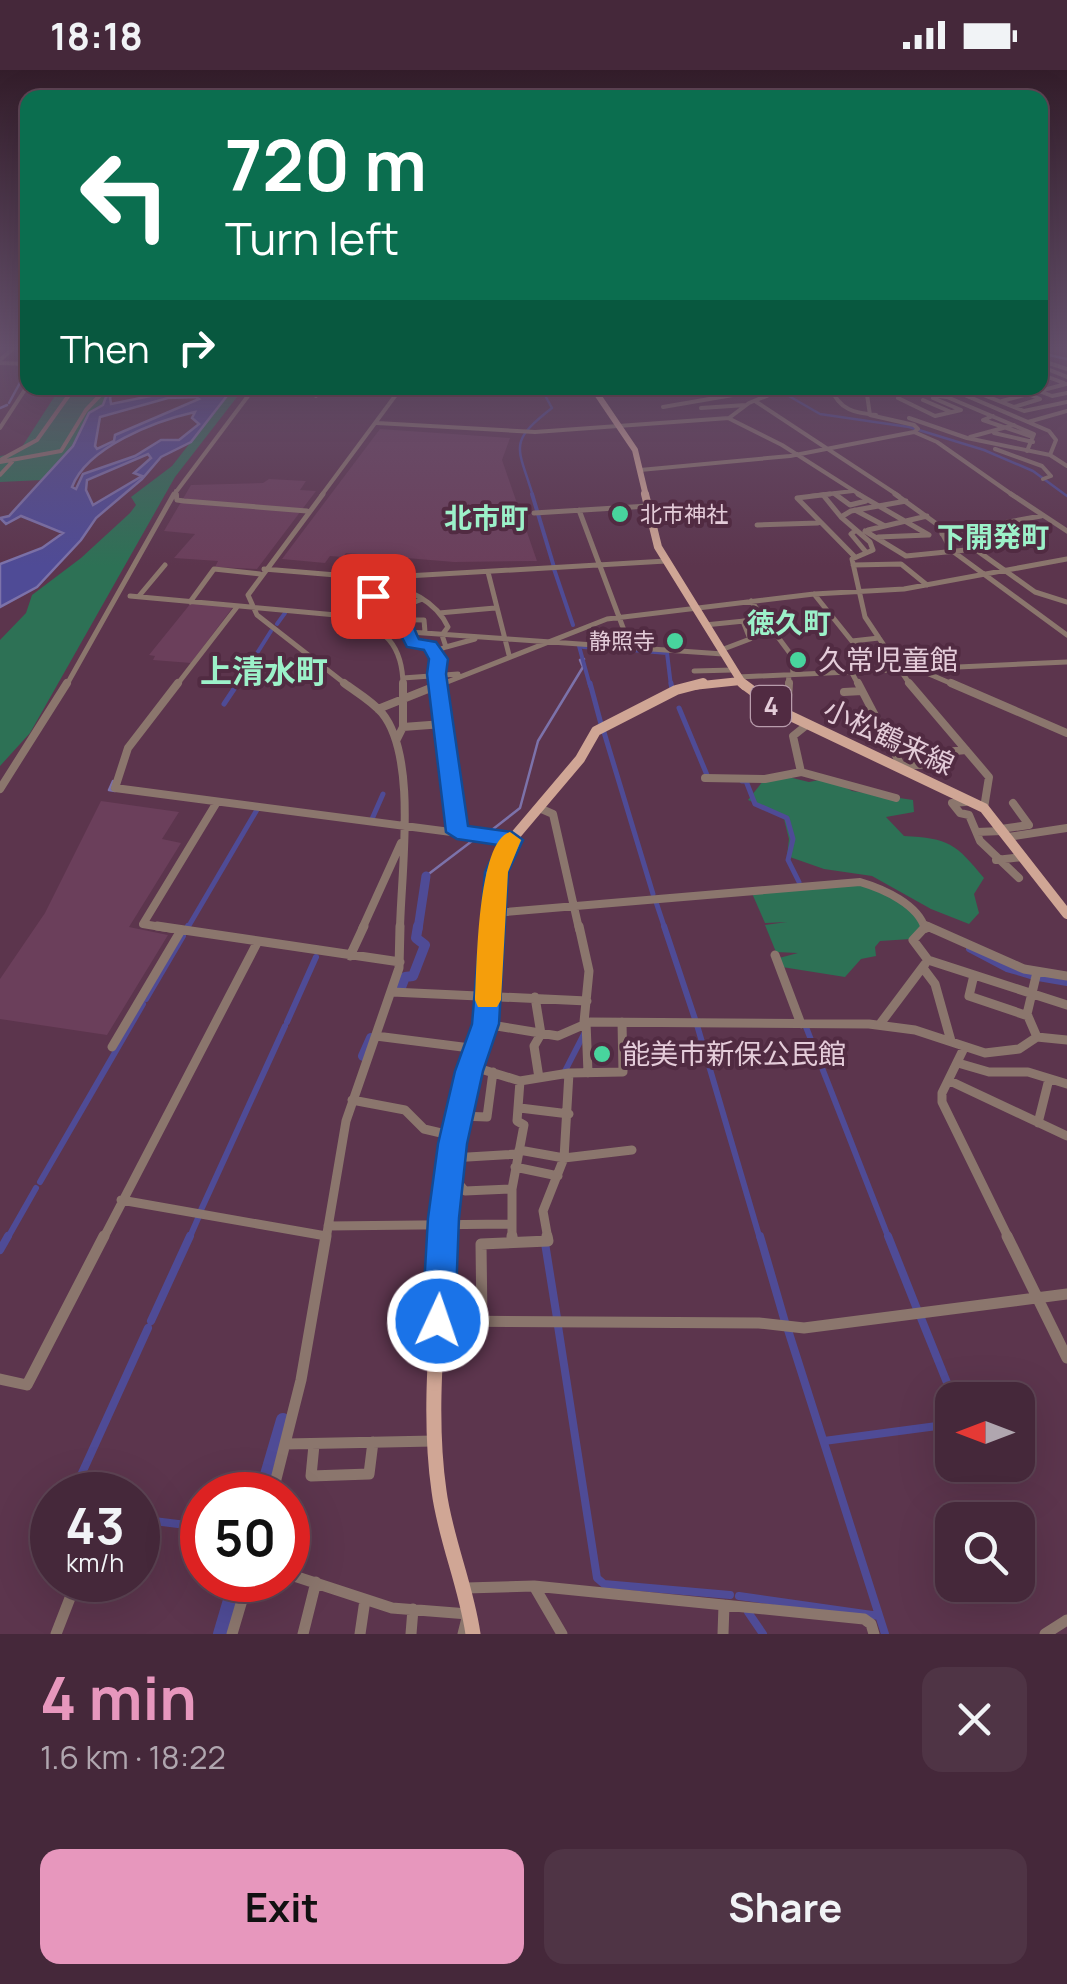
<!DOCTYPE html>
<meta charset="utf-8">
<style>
:root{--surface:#45283a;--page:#4f3445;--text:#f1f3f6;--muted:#b0a6af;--line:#5d4454;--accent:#e797bd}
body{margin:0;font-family:Manrope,"Noto Sans JP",sans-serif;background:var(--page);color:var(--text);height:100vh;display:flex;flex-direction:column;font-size:38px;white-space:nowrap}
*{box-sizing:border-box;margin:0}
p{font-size:32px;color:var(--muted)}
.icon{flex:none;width:55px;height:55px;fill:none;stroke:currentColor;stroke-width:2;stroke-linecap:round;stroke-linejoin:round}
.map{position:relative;height:1564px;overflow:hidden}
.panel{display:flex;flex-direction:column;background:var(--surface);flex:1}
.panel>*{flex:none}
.hud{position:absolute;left:20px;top:20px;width:1028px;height:305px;border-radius:20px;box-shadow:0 10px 40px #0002,0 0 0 2px var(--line);background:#0b6e4f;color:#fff;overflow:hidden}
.needle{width:65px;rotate:270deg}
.buttons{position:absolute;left:935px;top:1312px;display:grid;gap:20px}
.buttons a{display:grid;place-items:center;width:100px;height:100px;border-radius:20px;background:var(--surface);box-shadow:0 10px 40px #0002,0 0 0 2px var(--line);font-size:50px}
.speed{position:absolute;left:30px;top:1402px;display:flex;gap:20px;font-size:50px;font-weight:700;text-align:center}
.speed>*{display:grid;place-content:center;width:130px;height:130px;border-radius:50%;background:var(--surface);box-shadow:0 10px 40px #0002,0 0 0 2px var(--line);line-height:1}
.speed small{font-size:25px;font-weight:400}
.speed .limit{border:15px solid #d22;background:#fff;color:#111}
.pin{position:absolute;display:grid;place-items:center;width:85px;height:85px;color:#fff;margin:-42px;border-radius:20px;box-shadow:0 5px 15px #0006}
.me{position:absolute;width:110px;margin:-55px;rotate:3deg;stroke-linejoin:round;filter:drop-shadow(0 0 8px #0008)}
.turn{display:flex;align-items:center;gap:35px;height:210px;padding:0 40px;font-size:45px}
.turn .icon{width:130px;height:130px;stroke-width:2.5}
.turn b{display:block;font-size:70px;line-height:85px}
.then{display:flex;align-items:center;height:95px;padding:0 40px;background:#0003;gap:20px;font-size:38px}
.round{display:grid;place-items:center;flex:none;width:105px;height:105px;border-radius:20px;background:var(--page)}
.summary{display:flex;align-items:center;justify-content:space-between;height:170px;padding:0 40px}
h1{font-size:60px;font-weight:700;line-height:75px;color:var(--accent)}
.action{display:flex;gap:20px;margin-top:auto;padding:20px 40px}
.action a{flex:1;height:115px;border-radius:20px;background:var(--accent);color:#111;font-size:40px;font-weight:700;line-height:115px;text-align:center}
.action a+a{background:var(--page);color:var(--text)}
.status{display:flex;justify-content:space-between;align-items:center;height:70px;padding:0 50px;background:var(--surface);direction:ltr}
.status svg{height:28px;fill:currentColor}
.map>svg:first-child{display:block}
</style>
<div class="status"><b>18:18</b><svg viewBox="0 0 49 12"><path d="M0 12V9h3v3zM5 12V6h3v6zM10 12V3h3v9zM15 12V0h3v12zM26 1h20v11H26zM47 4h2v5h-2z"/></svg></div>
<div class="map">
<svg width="1067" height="1564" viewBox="0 0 1067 1564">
<rect width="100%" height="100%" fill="#5c354d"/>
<path fill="#6b3f5b" d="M380,359L510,368L502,390L537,491L454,492L346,483L343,487L330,486L325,493L282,489Z
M269,409L306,411L300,420L316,421L257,499L215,497L218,491L174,488L195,464L164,461L191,415L263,413Z
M191,533L233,537L191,593L153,590L155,586L149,585Z
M101,731L179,742L162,769L181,773L129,857L168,865L107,965L0,949V909L45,843Z"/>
<path fill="#2d7155" d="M60,318H117L106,327L103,335L89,343L73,376L43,410L0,412V386L18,383Z
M233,318H244L175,407L30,663L0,696V570L26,543L32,525L81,488L130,443L136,435L131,427L172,396Z
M784,706L809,712L829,708L852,721L913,730L914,742L886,747L904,766C949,768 956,774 984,808L974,824L979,843L969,854L931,839L872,806L824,799L787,786L789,769L783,745L748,730L763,711Z
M852,813C880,818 908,833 925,857L911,869L880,871L875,877L876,886L861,889L845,907L782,897L779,888L798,883L776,882L765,855L787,852L765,853L751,821Z"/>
<path fill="#4f4b96" stroke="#7c72aa" stroke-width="2.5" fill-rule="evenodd" d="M117,318H123L110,327L111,334L190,318H233L191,372L161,387L142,409L96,448L81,470L37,517L0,537V494L42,478L63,463L21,446L6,454L0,448L9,446L73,376L89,343L103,335L106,327ZM196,327L199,329L115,365L114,371L97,379L95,376L100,347L168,328ZM195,342L192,348L199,354L179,370H161L135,386L83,404L76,419L72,417C87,377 155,351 195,342ZM148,384L151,388L134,403L142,406L93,435L86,420L87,410Z"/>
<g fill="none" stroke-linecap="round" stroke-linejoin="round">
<path stroke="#7c72aa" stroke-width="2.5" d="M1040,283L1067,289
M9,333L28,298
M0,338L7,335
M113,711L109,720L115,721
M488,763L520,738L538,671L583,597L580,590L584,589
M426,806L476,768"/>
<path stroke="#4f4b96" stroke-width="2.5" d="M775,318L820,344L909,357L984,380L1033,401L1067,426
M533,426C518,376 507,373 552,338L541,318"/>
<path stroke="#4f4b96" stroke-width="4" d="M532,424L554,497
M554,499L573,555
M277,554L285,543
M579,576L590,616
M583,577L626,580
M631,580L667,583L671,616
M242,607L271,561
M236,616L240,610"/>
<path stroke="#4f4b96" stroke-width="5" d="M590,613L601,654
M671,613L672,621
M224,634L238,613
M679,638L707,705
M603,659L653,824
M742,711H746L755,734L787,748L793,769L788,790L799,812
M372,749L383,724
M655,829L665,859
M187,859L258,738"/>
<path stroke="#4f4b96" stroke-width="6" d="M664,856L695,949
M186,860L188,856
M969,879L1007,899L1031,906
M1038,908L1067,913
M146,929L183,866
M287,952L316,887
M697,955L760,1169
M806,957L889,1169
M565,1001L584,964
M40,1112L143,934
M201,1140L285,956
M7,1169L36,1118
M189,1169L199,1146"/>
<path stroke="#4f4b96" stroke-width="8" d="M760,1166L785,1252
M888,1166L917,1239
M545,1173L557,1248
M0,1180L8,1166
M921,1248L954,1330
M151,1251L190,1166
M558,1256L597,1508L604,1514L730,1525
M788,1260L885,1564
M824,1371L952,1354
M72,1425L148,1258
M138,1449L202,1457
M739,1526L879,1546
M748,1542L763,1564"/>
<path stroke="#4f4b96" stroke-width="9" d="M418,859L426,806"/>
<path stroke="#4f4b96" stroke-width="10" d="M400,920L405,907L413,906L425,875L416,868L418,856
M363,986L371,968"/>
<path stroke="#4f4b96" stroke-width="14" d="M261,1425L283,1350
M220,1564L236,1510"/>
<path stroke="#8b766d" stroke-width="4" d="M0,290L15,277
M1040,290L1067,299
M0,293L28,294
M1040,296L1067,307
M1040,304L1064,313
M831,318C839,340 855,343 876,345
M866,318L870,345
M874,318L947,327L1034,364L1027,381
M935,318L960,323L1049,361L1056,370L1050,385L1067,396
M966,318L1024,341L1067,332
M1039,321L1052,326L1067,323
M832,322L898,325L905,319
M316,326L323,318
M989,326L1015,319L1012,318
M898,328L935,346L961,340
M933,328L961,340
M923,330L951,342
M755,331L899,426
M1002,331L1066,314
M663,337L756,321L767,326
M1014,337L1040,329L1028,324
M701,338L746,335
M870,345L914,355L918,359L914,362L937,372L1014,426
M993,346L983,350L1030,366
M909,348L967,368L1050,385
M730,349L782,375L862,426
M1028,352L1067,341
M377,353L535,362L729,348L749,333L786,318
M0,358L28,315
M994,363L1033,372
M970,367L1014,355
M995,379L1042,396L1051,406L1043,409
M2,389L37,370L74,318
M0,392L61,381L86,340L107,318
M640,400L790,386L914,362
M0,405L12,392
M176,421L177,426
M835,424L838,426
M173,426L254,318
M321,426L401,318
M810,426L853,421"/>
<path stroke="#8b766d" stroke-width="5" d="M176,424L177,430L184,431L307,441
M323,424L248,525L257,545L348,616
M830,424L797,428L854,486
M835,424L850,435L866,431
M858,424L929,465
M895,424L938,455L951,480L1067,565
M1011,424L1067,461
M823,425L841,447
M579,440L631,579
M855,440L885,456
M534,443L648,436
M757,455L818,453
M868,460L927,446
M855,461L851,464L866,482
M865,461L906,486L976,479
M951,462L1035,522L1067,532
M942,464L1041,446
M878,467L928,465
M870,472L873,480L852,489L865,547L911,616
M870,472L841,447L851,441L906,431
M853,495L901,494L927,515
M264,499L372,508L666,491
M488,502L509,585
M380,514C408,518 436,531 448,557L442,565L446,577L435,581L438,616
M814,524L863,585L888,582
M130,526L347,546C385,558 403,575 403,616
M139,526L165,495
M370,530L391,532L413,573L426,574L435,581
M751,531L792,586L793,605
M190,532L214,499L260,504
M439,543L495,538
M408,546L412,533L420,530
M360,549L382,509
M369,549L424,550L425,562
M705,555L764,549
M381,560L723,584
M852,571L879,568
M446,577L475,569
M721,580L750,569L743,551
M694,601L733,600
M922,601L957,616
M852,603L859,616
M738,607L1067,592
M403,608L458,604
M66,616L174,424
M176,616L237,537
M437,616L607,549L814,524L904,519L1067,489
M788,616L789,605"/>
<path stroke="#8b766d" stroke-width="8" d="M178,613L128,678L115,718L512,770
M344,613C356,622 372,631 382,643C418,687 401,802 400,859
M437,613L457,762
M858,613L903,699
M909,613L989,707L984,738
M951,613L1067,663
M844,622L862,621
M378,639L443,613
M787,645L789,613
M403,657L443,654
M397,669L403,657V613
M901,696L950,693L945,682L966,680
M801,702L793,666L808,654
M705,708L765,709L801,702L896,728
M0,719L67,613
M965,732L952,733L960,743L969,745L980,771L1019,808
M539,738L553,744L579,859
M1001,759L1029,755L1013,733
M977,762L1002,761
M1008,767L1067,758
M996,790L1023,787
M494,843L860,812C884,819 919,835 925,859
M927,856L933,859
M173,859L143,854L217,732
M362,859L401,773"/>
<path stroke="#8b766d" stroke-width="9" d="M157,856L400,892
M579,856L589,901L584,952
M926,856L913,870L928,890L1067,935
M927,856L1024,899L1067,906
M775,885L801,954
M350,886L364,856
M923,898L935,914L951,971
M1037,902L1027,944L1037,967
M974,905L969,926L1028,946
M392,922L587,931
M535,927L541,964L534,976L539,1008
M586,952L588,1003
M485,954L558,966L590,952L869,954L915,960L985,983L1019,979L1037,967L1067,970
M880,954L925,894
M376,966L478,979
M112,977L180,862
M964,978L942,1023V1032L1009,1169
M958,993L989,1002H1028L1067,1014
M471,996L520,1011L569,1003L623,1002L622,952
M950,1011L1067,1066
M352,1030L405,1040L424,1059L454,1066
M520,1038L569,1044
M460,1046L487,1047L493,1002
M1038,1053L1049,1009
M519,1080L564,1088L632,1080
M451,1088L518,1084
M515,1097L558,1106
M451,1104L465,1121L512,1119
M121,1130L326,1166
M328,1156L510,1154
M103,1169L257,873
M326,1169L346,1051L399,898L400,856
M512,1169V1119L524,1055L517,1051L520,1011
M548,1169L543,1141L564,1088L569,1003"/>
<path stroke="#8b766d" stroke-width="11" d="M512,1166V1171
M1007,1166L1067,1288
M438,1251L759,1253L804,1258L1067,1224
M482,1251L481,1174L548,1171L547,1166
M0,1309L27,1315L104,1166
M286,1374L434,1371
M314,1375L311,1406L369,1404L373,1372
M272,1425L301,1310L326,1166
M288,1504L392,1538L468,1544L463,1564
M534,1516L562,1564
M466,1518L534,1516L864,1549L871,1554L874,1564
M56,1564L77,1510
M232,1564L248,1510
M303,1564L316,1512
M360,1564L365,1530
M411,1564L413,1539
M723,1564L724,1535
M1045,1564L1067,1550"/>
<path stroke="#d0a695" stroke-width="6" d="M593,318L635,380L646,426"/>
<path stroke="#d0a695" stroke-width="8" d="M645,424L658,477L744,616
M693,616L740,611"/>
<path stroke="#d0a695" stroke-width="10" d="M742,613L780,641L984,738L1067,844
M494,859L500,790L508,774L580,689L596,661L676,620L703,613"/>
<path stroke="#d0a695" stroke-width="12" d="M443,1169L454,1066L485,954L494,856"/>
<path stroke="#d0a695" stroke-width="15" d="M443,1166C439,1250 427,1338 439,1421C445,1468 466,1515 473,1564"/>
</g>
<linearGradient id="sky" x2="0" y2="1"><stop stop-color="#331d2a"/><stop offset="0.56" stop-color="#66516d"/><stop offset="1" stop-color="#66516d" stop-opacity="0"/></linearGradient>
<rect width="1067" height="496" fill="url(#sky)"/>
<path fill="#1a73e8" stroke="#114b97" stroke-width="2.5" d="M373,521C381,525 390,525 398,529C409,536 412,557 419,569L436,572L448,589L446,604L468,756L512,762L523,770L508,802L499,954L483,1001L467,1074L459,1148L455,1251L450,1262L438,1267L427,1262L422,1251L428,1148L438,1074L455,1001L472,954L485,802L498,775L457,769L446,762L427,604L429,589L424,580L407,577L386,537L364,534V526Z"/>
<path fill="#f59e0b" d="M510,762L521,770L508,802L501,930L497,937H478L475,930C477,898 477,771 510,762Z"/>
<g fill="#48d49d" stroke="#512b42" stroke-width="4">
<circle cx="620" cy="444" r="10"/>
<circle cx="675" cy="571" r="10"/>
<circle cx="798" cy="590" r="10"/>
<circle cx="602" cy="984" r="10"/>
</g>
<g text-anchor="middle" stroke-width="8" stroke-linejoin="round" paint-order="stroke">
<g font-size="22" fill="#e4ccd9" stroke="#512b42" text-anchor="start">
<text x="640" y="452">北市神社</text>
<text x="655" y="579" text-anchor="end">静照寺</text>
</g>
<rect fill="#512b42" stroke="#b89cac" stroke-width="2.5" x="751" y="616" width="40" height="40" rx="8"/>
<g font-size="25" font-weight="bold" fill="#e4ccd9">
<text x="771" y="645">4</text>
</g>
<g font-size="28" font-weight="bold" fill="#9cf1c9" stroke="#512b42">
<text x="486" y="458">北市町</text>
<text x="993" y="477">下開発町</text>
<text x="789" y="563">徳久町</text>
</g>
<g font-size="28" fill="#e4ccd9" stroke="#512b42" text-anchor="start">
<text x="818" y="600">久常児童館</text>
<text x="622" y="994">能美市新保公民館</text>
</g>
<g font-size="28" fill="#e4ccd9" stroke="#512b42">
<text transform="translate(889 667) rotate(25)" y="10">小松鶴来線</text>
</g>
<g font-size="32" font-weight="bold" fill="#9cf1c9" stroke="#512b42">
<text x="264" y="613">上清水町</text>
</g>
</g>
</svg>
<div class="buttons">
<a><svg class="needle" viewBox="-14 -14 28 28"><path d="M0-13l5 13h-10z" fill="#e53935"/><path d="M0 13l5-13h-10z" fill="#b0a6af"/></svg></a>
<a><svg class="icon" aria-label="search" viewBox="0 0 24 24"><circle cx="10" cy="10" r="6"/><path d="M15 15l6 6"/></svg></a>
</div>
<div class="speed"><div>43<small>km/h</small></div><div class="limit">50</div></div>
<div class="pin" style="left:373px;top:526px;background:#d93025"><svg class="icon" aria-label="arrive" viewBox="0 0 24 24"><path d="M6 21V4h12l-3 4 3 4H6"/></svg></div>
<svg class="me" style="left:438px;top:1251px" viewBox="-20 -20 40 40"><circle r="17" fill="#1a73e8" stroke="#fff" stroke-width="3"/><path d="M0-11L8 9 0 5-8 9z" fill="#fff"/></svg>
<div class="hud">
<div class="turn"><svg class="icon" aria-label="left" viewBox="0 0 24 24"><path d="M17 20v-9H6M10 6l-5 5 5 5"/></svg><div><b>720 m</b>Turn left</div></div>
<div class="then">Then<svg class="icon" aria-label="right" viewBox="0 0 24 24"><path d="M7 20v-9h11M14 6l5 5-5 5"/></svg></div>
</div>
</div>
<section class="panel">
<div class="summary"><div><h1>4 min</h1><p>1.6 km · 18:22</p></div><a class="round"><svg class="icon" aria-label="close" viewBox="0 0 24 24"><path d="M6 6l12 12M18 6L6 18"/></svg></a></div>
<div class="action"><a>Exit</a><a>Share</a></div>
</section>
